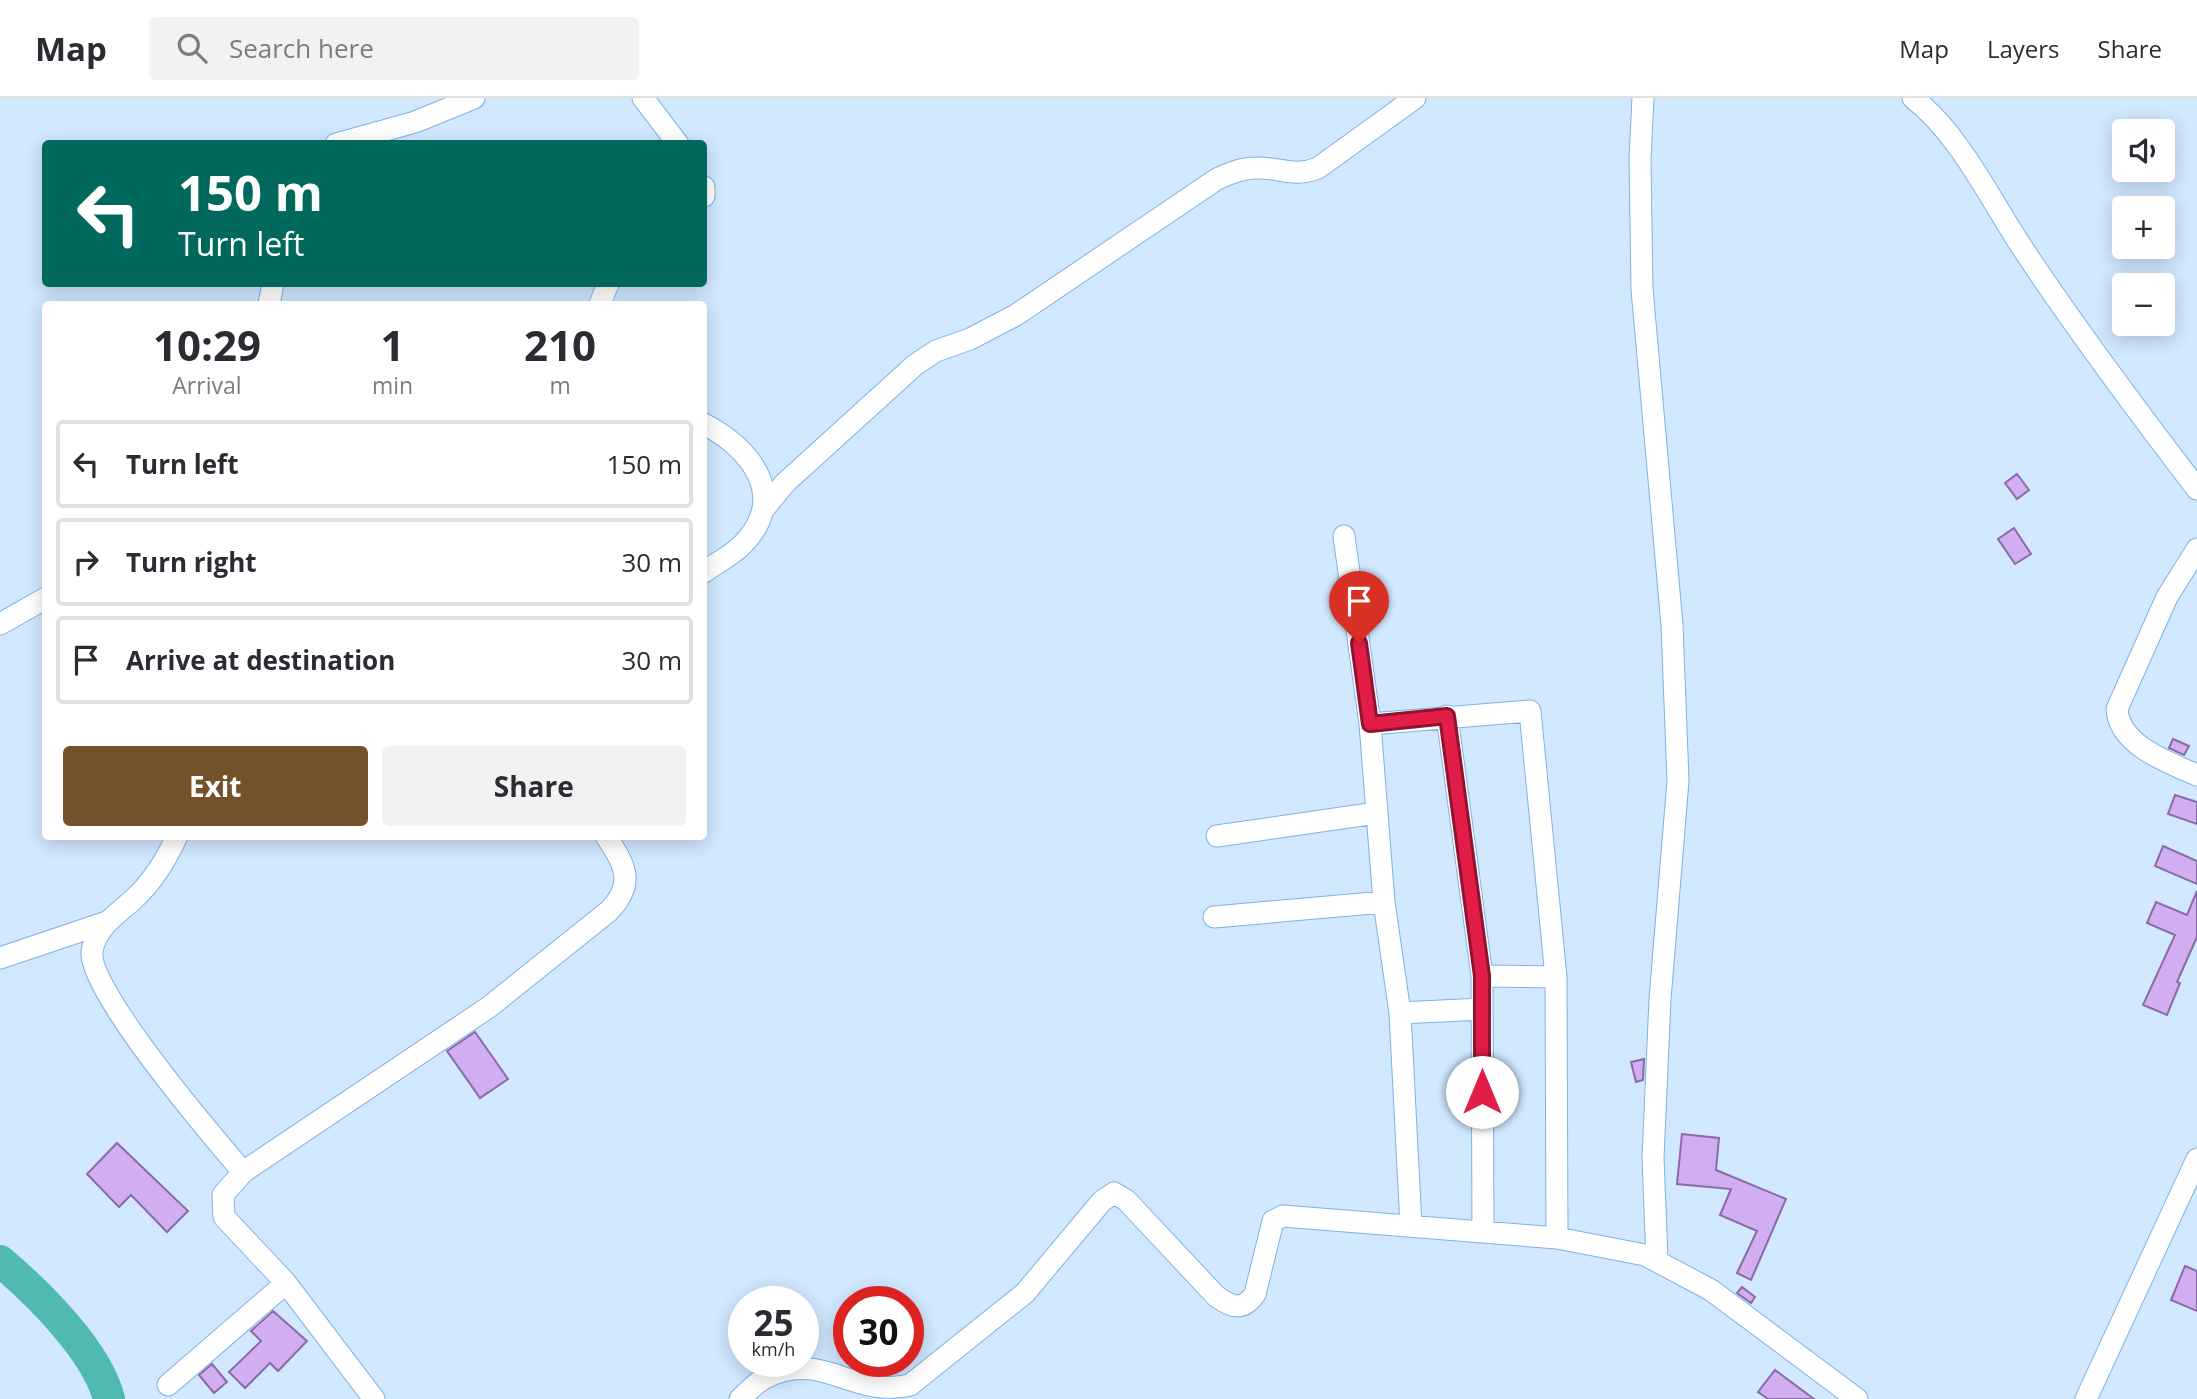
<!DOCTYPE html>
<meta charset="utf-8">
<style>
:root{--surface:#fff;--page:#f2f2f3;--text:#2b2b33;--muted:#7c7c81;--line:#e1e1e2;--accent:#74512a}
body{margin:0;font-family:"Open Sans",sans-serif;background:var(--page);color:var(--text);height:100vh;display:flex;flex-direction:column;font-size:26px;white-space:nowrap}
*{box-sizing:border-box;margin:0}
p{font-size:23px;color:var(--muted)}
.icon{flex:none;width:38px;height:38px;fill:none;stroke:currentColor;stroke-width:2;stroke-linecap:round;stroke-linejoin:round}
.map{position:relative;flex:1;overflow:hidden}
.details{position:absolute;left:42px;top:203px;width:665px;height:539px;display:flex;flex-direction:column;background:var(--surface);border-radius:7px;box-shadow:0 4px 18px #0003}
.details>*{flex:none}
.top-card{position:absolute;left:42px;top:42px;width:665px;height:147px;border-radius:7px;box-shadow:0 4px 18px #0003;background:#00695c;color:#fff;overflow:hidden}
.buttons{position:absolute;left:2112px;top:21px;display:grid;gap:14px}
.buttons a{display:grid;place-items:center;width:63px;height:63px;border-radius:7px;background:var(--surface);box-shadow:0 4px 18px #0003;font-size:35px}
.speed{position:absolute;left:728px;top:1188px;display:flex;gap:14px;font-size:35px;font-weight:700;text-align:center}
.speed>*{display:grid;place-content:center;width:91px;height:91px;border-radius:50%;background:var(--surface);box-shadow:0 4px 18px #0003;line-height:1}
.speed small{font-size:18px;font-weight:400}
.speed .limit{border:10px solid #d22;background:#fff;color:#111}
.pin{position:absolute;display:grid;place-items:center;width:60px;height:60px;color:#fff;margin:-72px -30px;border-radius:50% 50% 50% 0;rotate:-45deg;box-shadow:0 0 7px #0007}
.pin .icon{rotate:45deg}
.me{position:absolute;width:77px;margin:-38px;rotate:0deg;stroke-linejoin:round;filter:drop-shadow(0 0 5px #0008)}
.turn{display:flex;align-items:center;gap:24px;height:147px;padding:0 21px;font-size:32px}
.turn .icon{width:91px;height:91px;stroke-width:2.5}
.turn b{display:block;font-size:49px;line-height:60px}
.eta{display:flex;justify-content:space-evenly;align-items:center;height:119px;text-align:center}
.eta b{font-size:42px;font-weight:700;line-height:49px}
.cta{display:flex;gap:14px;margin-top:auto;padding:14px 21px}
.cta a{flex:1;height:80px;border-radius:7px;background:var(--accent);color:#fff;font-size:28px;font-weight:700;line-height:80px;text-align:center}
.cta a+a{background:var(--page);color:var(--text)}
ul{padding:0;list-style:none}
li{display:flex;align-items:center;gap:21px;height:88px;margin:0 14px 10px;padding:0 7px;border:4px solid var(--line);border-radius:7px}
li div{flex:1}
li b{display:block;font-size:26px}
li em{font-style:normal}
header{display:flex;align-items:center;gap:42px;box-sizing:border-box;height:98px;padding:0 35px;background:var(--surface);border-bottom:2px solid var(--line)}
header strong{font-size:33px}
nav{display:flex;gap:38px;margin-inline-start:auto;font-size:24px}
.search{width:490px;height:63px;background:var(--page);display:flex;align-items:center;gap:18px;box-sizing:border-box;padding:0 24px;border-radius:7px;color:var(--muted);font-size:26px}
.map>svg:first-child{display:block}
</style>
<header>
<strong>Map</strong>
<div class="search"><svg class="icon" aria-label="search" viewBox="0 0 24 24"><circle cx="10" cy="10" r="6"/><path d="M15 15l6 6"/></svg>Search here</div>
<nav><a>Map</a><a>Layers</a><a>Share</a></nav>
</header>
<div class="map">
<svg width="2197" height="1301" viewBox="0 0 2197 1301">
<rect width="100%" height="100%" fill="#d1e8ff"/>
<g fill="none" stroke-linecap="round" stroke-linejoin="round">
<path stroke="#50bab1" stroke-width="32" d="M0,1163C38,1195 97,1253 109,1301"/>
</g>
<path fill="#d0aeef" stroke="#8b6aa8" stroke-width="2" d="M2017,376L2029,392L2017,401L2005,385Z
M2014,430L2031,456L2015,466L1998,441Z
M2173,641L2189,648L2184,657L2169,650Z
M2175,697L2197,704V726L2168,716Z
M2163,748L2197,763V786L2155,768Z
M2197,793V839L2177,884L2180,885L2167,917L2143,907L2175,837L2147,825L2156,804L2187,817Z
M475,934L508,981L480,1000L447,953Z
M1644,961L1643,982L1636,984L1631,964Z
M1682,1036L1719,1040L1716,1072L1786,1101L1751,1182L1737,1175L1757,1133L1720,1117L1731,1091L1677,1086Z
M117,1045L188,1113L167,1134L131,1097L119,1109L87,1076Z
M2185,1168L2197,1173V1213L2171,1202Z
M1742,1189L1755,1199L1751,1205L1737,1195Z
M273,1213L307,1243L278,1273L270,1265L245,1290L229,1274L261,1243L251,1233Z
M212,1266L227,1284L214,1295L199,1277Z
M1775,1272L1814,1301H1768L1758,1294Z"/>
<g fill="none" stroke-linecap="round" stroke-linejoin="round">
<g stroke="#7bb3ea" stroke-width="23">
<path id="street" d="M643,0L678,46
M1643,0L1640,61L1642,191L1672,527L1678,683L1660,901L1653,1060L1657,1161
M1913,0C1960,36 1992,105 2025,154C2079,235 2138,314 2197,391
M336,46L415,24L474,0
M704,89V98
M269,206L273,186
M600,206L608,186
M704,326C751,350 789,399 743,446C733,457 716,465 704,474
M763,412L785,385L915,267L936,253L970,241L1016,217L1217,81C1230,75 1242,70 1256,70C1279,69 1294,80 1318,70L1415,0
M1344,438L1370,626L1384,804L1400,915L1411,1128
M2197,451L2167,499L2117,611C2119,647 2167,664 2197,677
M0,526L46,500
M1447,618L1482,878L1483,1133
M1370,626L1530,613L1556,879L1557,1140
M177,738C167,760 152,784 135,800C119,815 95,829 92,854C88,893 214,1040 243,1074
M1217,738L1376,715
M1214,819L1384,804
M0,860L107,824
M1482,878L1556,879
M1400,915L1482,911
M168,1287L286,1185
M374,1301L286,1185L224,1119L223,1097L243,1074L489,909L609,813C636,785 625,767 606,738
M740,1301C748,1294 756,1284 765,1280C821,1250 853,1301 910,1287L1025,1195L1102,1103L1114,1095L1126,1102L1216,1198C1232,1210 1243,1213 1255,1196L1273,1123L1283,1118L1557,1140L1645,1157L1711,1192L1857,1301
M2086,1301L2197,1061"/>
</g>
<use href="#street" stroke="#fff" stroke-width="21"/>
</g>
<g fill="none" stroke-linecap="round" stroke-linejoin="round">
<g stroke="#92132f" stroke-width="18">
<path id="route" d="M1359,545L1370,626L1447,618L1482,878V994"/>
</g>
<use href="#route" stroke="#e11d48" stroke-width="12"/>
</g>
</svg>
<div class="buttons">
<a><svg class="icon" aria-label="sound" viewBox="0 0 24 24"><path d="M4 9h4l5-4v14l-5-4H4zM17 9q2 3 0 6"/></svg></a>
<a>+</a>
<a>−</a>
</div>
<div class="speed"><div>25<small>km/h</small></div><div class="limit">30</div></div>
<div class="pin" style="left:1359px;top:545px;background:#d93025"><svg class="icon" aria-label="arrive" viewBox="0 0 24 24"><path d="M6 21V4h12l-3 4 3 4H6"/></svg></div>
<svg class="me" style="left:1482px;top:994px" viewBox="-20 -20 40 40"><circle r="19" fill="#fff"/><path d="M0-13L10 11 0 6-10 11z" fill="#e11d48"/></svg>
<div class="top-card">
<div class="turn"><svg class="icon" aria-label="left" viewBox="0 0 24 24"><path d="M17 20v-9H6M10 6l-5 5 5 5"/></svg><div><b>150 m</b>Turn left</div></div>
</div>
<section class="details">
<div class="eta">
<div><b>10:29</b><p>Arrival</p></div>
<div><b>1</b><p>min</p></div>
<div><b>210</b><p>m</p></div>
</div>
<ul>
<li><svg class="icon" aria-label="left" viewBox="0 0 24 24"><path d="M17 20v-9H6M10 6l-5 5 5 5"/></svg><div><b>Turn left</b></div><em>150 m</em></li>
<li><svg class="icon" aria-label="right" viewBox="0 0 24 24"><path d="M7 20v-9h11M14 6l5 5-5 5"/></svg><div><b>Turn right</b></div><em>30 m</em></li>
<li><svg class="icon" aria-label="arrive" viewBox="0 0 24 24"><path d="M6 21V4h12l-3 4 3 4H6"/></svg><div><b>Arrive at destination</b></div><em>30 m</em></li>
</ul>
<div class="cta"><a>Exit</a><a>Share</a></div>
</section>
</div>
